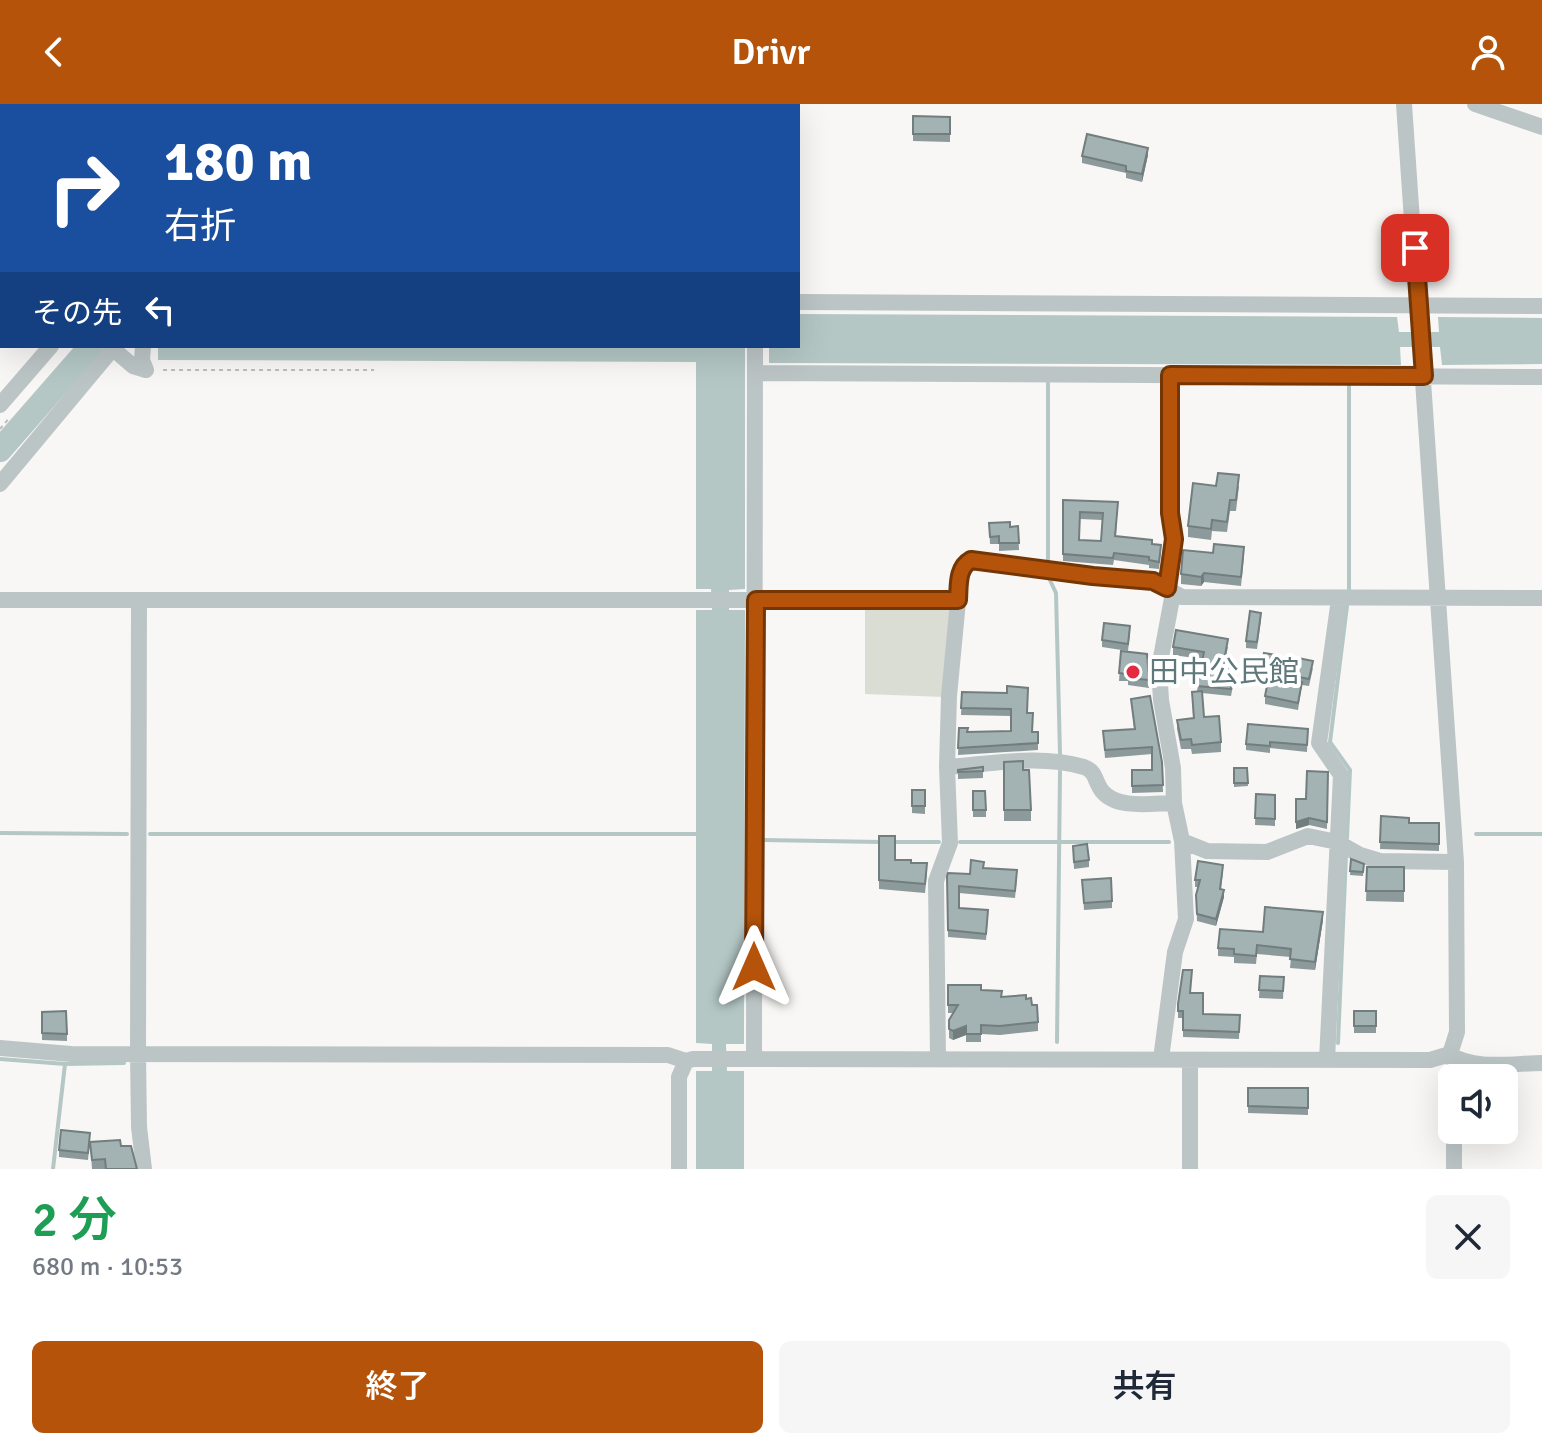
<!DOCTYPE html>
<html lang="ja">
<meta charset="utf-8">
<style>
:root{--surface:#fff;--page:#f6f6f7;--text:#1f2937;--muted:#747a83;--accent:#b45309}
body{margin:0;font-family:Signika,"Noto Sans JP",sans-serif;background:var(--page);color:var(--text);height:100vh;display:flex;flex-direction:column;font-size:30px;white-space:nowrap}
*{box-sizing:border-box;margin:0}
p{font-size:26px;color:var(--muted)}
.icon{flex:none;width:44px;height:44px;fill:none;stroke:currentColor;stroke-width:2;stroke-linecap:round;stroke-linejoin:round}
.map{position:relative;height:1065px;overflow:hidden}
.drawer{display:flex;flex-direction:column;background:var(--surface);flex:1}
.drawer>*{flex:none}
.banner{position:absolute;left:0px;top:0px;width:800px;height:244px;box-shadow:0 8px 32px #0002;background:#1a4fa0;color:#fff;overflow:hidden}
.fabs{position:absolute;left:1438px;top:960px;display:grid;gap:16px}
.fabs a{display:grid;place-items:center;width:80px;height:80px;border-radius:12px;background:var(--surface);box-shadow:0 8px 32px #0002;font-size:40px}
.pin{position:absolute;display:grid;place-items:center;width:68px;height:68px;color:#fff;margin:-34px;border-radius:16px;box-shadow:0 4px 12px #0006}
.me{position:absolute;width:88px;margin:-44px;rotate:0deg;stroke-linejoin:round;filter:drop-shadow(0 0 6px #0008)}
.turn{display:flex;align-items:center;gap:28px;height:168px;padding:0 32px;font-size:36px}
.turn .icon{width:104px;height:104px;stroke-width:2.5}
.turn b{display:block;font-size:56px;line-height:68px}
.then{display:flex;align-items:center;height:76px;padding:0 32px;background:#0003;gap:16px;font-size:30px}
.round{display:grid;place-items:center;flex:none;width:84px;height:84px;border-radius:12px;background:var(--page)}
.head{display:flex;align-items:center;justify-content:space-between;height:136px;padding:0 32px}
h1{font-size:48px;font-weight:600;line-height:60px;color:#1e9e55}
.primary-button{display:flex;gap:16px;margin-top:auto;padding:16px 32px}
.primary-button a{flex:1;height:92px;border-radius:12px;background:var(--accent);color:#fff;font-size:32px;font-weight:600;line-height:92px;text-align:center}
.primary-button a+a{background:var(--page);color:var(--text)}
header{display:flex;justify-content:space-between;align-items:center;height:104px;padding:0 32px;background:var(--accent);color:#fff;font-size:36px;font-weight:600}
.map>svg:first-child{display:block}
</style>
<header><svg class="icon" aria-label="back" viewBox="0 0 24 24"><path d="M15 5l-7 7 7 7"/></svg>Drivr<svg class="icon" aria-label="person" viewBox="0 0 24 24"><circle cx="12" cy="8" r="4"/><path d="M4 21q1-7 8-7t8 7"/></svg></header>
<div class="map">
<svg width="1542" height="1065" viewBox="0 0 1542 1065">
<rect width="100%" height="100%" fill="#f8f7f5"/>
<path fill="#daddd4" d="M865,504H952L944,593L865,590Z"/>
<path fill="#b4c7c5" d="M798,210L1397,213L1399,228H1439L1438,213L1542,214V260L1442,261L1440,243H1400L1401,261L769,259V243H745V485L729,486V506H745L744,940H726L727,967H744V1065H696V967H712V940L696,939V506H712L711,485H696V258L158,256V242H798Z"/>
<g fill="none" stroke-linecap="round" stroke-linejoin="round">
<path stroke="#b4c7c5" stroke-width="4" d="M0,66L2,67
M1048,279V456
M1048,472L1056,489L1060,650
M1349,485V278
M0,729L127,730
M150,730H696
M1476,730H1542
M1347,734L1350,666L1330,638L1347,502
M763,736L881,738
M890,738H939
M960,738H1169
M1057,938L1060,667
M1338,939L1346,751
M0,955L65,960L124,959
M53,1065L65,960"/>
<path stroke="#b4c7c5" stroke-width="24" d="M296,2L298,0
M0,346L91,242"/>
<path stroke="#b9bfc0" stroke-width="2" stroke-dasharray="4 4" stroke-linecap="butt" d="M269,2L271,0
M163,266H374
M0,325L10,313"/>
<path stroke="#bcc5c6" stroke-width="16" d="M1475,0L1542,23
M321,2L323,0
M757,2V0
M798,198L1542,202
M0,219L2,220
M143,242L142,256L146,266
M112,244L133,262L146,266
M755,269L1542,273
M0,301L51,242
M0,380L115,242
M1167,484L1174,435L1170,409V271
M0,496H958
M139,496L138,950L139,1023L144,1065
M947,663C991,660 1040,650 1084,663C1096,667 1095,678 1102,687C1117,706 1153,699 1174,699
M1182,737L1207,747L1267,748L1308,732L1337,738L1360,751L1380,757L1456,758
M0,944L71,950L668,951L686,957
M1450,950C1473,967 1515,959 1542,959
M754,954L755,242
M938,955L936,777L950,739L947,663L949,592L961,466L964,459L971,456L1093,472L1153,477L1182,493L1542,494
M1161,955L1175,848L1186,815L1182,737L1174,699L1173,664L1161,596L1159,564L1173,489
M1327,956L1341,671L1319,639L1339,495
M1454,974V953
M679,1065V973L686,957L693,955L1430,956L1450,950L1457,928L1456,758L1404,0
M1190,1065V956
M1454,1065V1026"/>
</g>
<path fill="#8c9a9b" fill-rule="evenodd" d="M913,12L950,13V38L913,37Z
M1148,51L1142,78L1126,74V69L1082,59V52Z
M1216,382H1239L1236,407H1230L1227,428L1212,427L1211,436L1188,433V422Z
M1063,396L1118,398L1116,432L1152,440L1161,448L1159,465L1149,464V461L1114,456L1113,461L1063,457ZM1080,415L1102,416L1101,437L1079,436Z
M989,419L1010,423L1018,422L1019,446L999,447V440H990Z
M1244,453L1241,482L1204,478L1201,482L1181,480V470Z
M1261,516L1257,545L1246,544V537Z
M1130,530L1128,547L1102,543V536Z
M1173,543H1228L1224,562L1235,572L1231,592L1202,589L1204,613L1221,638V648L1192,650L1191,645H1181L1177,625V616L1193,614L1192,588L1197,587L1202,555L1173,551Z
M1121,547L1149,576V584L1128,581V577H1119Z
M1277,555L1275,566L1262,564V560Z
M1313,564L1309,582L1302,581L1298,606L1265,600V592L1294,577V572Z
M962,588L1027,609L1032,628H1038V646L958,651L959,624L967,628L1011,627V612L961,611Z
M1131,595L1162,658L1163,688L1132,689V666H1152V650L1105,654L1103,627L1134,625Z
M1308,625L1307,648L1270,644V649L1246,646V640Z
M1004,658L1023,666L1031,706V717H1004Z
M983,663V674L958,675V666Z
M1234,664H1247L1248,682L1234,683Z
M1328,668L1327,725L1309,721L1296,725L1306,695Z
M912,686H925V710L912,709Z
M973,687L986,706V713H973Z
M1256,690L1275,691V722L1255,721Z
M1381,712L1409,719H1439V747L1380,745Z
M879,732L895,756L911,759L927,769L925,789L879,785Z
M1073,742L1089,756V763L1074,765Z
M1351,755L1364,760L1363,772L1350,771Z
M1367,763H1404V798L1366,797Z
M983,764L1017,773L1015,794L959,789V804L988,813L986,836L948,833L947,772L970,770Z
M1223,768L1221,785L1224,793L1216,822L1197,817L1196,791L1198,783H1195V776Z
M1082,776L1112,797V804L1084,806Z
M1323,816L1315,866L1290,864L1291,853L1257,850L1256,860L1234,859V853L1218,852V844L1263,828Z
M1260,872L1284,873L1283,895L1259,894Z
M948,881L981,886L1001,893L1026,895L1032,901L1038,918V927L1000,931L981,930V938H966V931L953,936L949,934V916L953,909H948Z
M1191,889L1203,910L1240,911L1239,935L1183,933V914H1178V900Z
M1354,907H1376V929H1354Z
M42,908L67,930V937L42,936Z
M1248,984H1308V1011L1248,1009Z
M90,1036L88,1056L59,1053V1046Z
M90,1038L121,1042L137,1065H92Z"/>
<path fill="#727d7e" d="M1148,44V51L1142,78V70Z
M2,154V168L0,177V162Z
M1204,469V478L1201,482V473Z
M1309,714V721L1296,725V718Z
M1224,786V793L1216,822V815Z
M1323,808V816L1315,866V858Z
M966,922V931L953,936V927Z"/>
<path fill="#a3b3b4" stroke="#727d7e" stroke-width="2" fill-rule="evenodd" d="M913,12L950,13V30H913Z
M1087,30L1148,44L1142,70L1126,67V62L1082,52Z
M0,100L2,101V154L0,162Z
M1218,369L1239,371L1236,396H1230L1227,418L1212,416L1211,425L1188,422L1193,379L1216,382Z
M1063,396L1118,398L1115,432L1152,436V440L1161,441L1159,458L1149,456V453L1114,449L1113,454L1063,450ZM1080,408L1103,409L1101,437L1079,436Z
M1010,418V423L1018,422L1019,439H999V432L990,433L989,419Z
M1214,440L1244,443L1241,473L1204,469L1201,473L1181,470L1183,446L1213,449Z
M1250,507L1261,509L1257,538L1246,537Z
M1104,519L1130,522L1128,540L1102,536Z
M1176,526L1228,535L1223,562L1235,565L1231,585L1197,582L1204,548L1173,543Z
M1121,547L1147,550L1149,576L1128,574V570L1119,569Z
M1264,549L1277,551L1275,563L1262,560Z
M1298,554L1313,557L1309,575L1294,572Z
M1269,572L1302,578L1298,599L1265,592Z
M1007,582L1028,584L1027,609H1033L1032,628H1038V639L958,644L959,624H968L967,628L1011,627V605L961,604L962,588L1007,589Z
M1202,587L1204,613L1219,612L1221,638L1192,641L1191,635L1181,636L1177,616L1194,614L1192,588Z
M1150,592L1162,658L1163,681L1132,682V666H1152V643L1105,646L1103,627L1135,625L1131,595Z
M1248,620L1308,625L1307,641L1270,638V642L1246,640Z
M1023,657V666H1029L1031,706H1004V658Z
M983,663V667L958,668V666Z
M1234,664H1247L1248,679H1234Z
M1307,667L1328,668L1327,718L1309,714L1296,718V695H1306Z
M912,686H925V702H912Z
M973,687H985L986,706H973Z
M1256,690L1275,691V715L1255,714Z
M1381,712L1409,714V719H1439V740L1380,738Z
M879,732H895V756H911V759H927L925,780L879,776Z
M1087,740L1089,756L1074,758L1073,742Z
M1351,755L1364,760L1363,768L1350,767Z
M971,756L984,758L983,764L1017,766L1015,787L959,782V804L988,806L986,830L948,826L947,772L948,769L970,770Z
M1198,757L1223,761L1220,785L1224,786L1216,815L1197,810L1196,791L1200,776H1195Z
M1367,763H1404V787H1366Z
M1111,774L1112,797L1084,799L1082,776Z
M1265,803L1323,808L1315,858L1290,855L1291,845L1257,841L1256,852L1234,850V845L1218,844L1220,825L1263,828Z
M1183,866H1192L1190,889H1203V910L1240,911L1239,928L1183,926V907H1178V900Z
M1260,872L1284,873L1283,887L1259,886Z
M948,881H981V886L1002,887L1001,893L1026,891V895L1031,894L1032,901H1037L1038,918L1000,922L981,921V930H966V922L953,927L949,925V916L958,901H948Z
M66,907L67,930L42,929V908Z
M1354,907H1376V922H1354Z
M1248,984H1308V1004L1248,1002Z
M61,1026L90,1029L88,1049L59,1046Z
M120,1036L121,1042H131L137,1065H106L105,1055L92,1056L90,1038Z"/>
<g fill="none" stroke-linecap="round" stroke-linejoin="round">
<g stroke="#753606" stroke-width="20">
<path id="route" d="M754,863L756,496H958C959,481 957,464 971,456L1093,472L1153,477L1167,484L1174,435L1170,409V271L1424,272L1415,144"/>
</g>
<use href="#route" stroke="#b45309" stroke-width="14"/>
</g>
<circle fill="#e5293f" stroke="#fff" stroke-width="3" cx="1133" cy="568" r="8"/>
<g text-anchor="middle" stroke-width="8" stroke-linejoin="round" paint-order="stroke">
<g font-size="30" fill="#5e787b" stroke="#fff" text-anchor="start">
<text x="1149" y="578">田中公民館</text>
</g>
</g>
</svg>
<div class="fabs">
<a><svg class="icon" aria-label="sound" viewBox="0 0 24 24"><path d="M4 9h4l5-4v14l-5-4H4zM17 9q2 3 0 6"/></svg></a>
</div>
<div class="pin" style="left:1415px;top:144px;background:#d93025"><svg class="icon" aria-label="arrive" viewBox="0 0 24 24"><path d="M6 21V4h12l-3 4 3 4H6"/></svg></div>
<svg class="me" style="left:754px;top:863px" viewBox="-20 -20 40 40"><path d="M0-17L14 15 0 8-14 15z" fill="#b45309" stroke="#fff" stroke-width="4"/></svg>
<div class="banner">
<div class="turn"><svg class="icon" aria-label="right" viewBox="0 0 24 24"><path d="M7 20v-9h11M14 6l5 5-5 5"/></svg><div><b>180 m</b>右折</div></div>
<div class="then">その先<svg class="icon" aria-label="left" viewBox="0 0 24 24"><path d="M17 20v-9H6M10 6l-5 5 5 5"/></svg></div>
</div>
</div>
<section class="drawer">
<div class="head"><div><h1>2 分</h1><p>680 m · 10:53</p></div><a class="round"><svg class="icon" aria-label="close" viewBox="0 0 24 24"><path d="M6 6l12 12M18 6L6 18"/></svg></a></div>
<div class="primary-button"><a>終了</a><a>共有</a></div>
</section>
